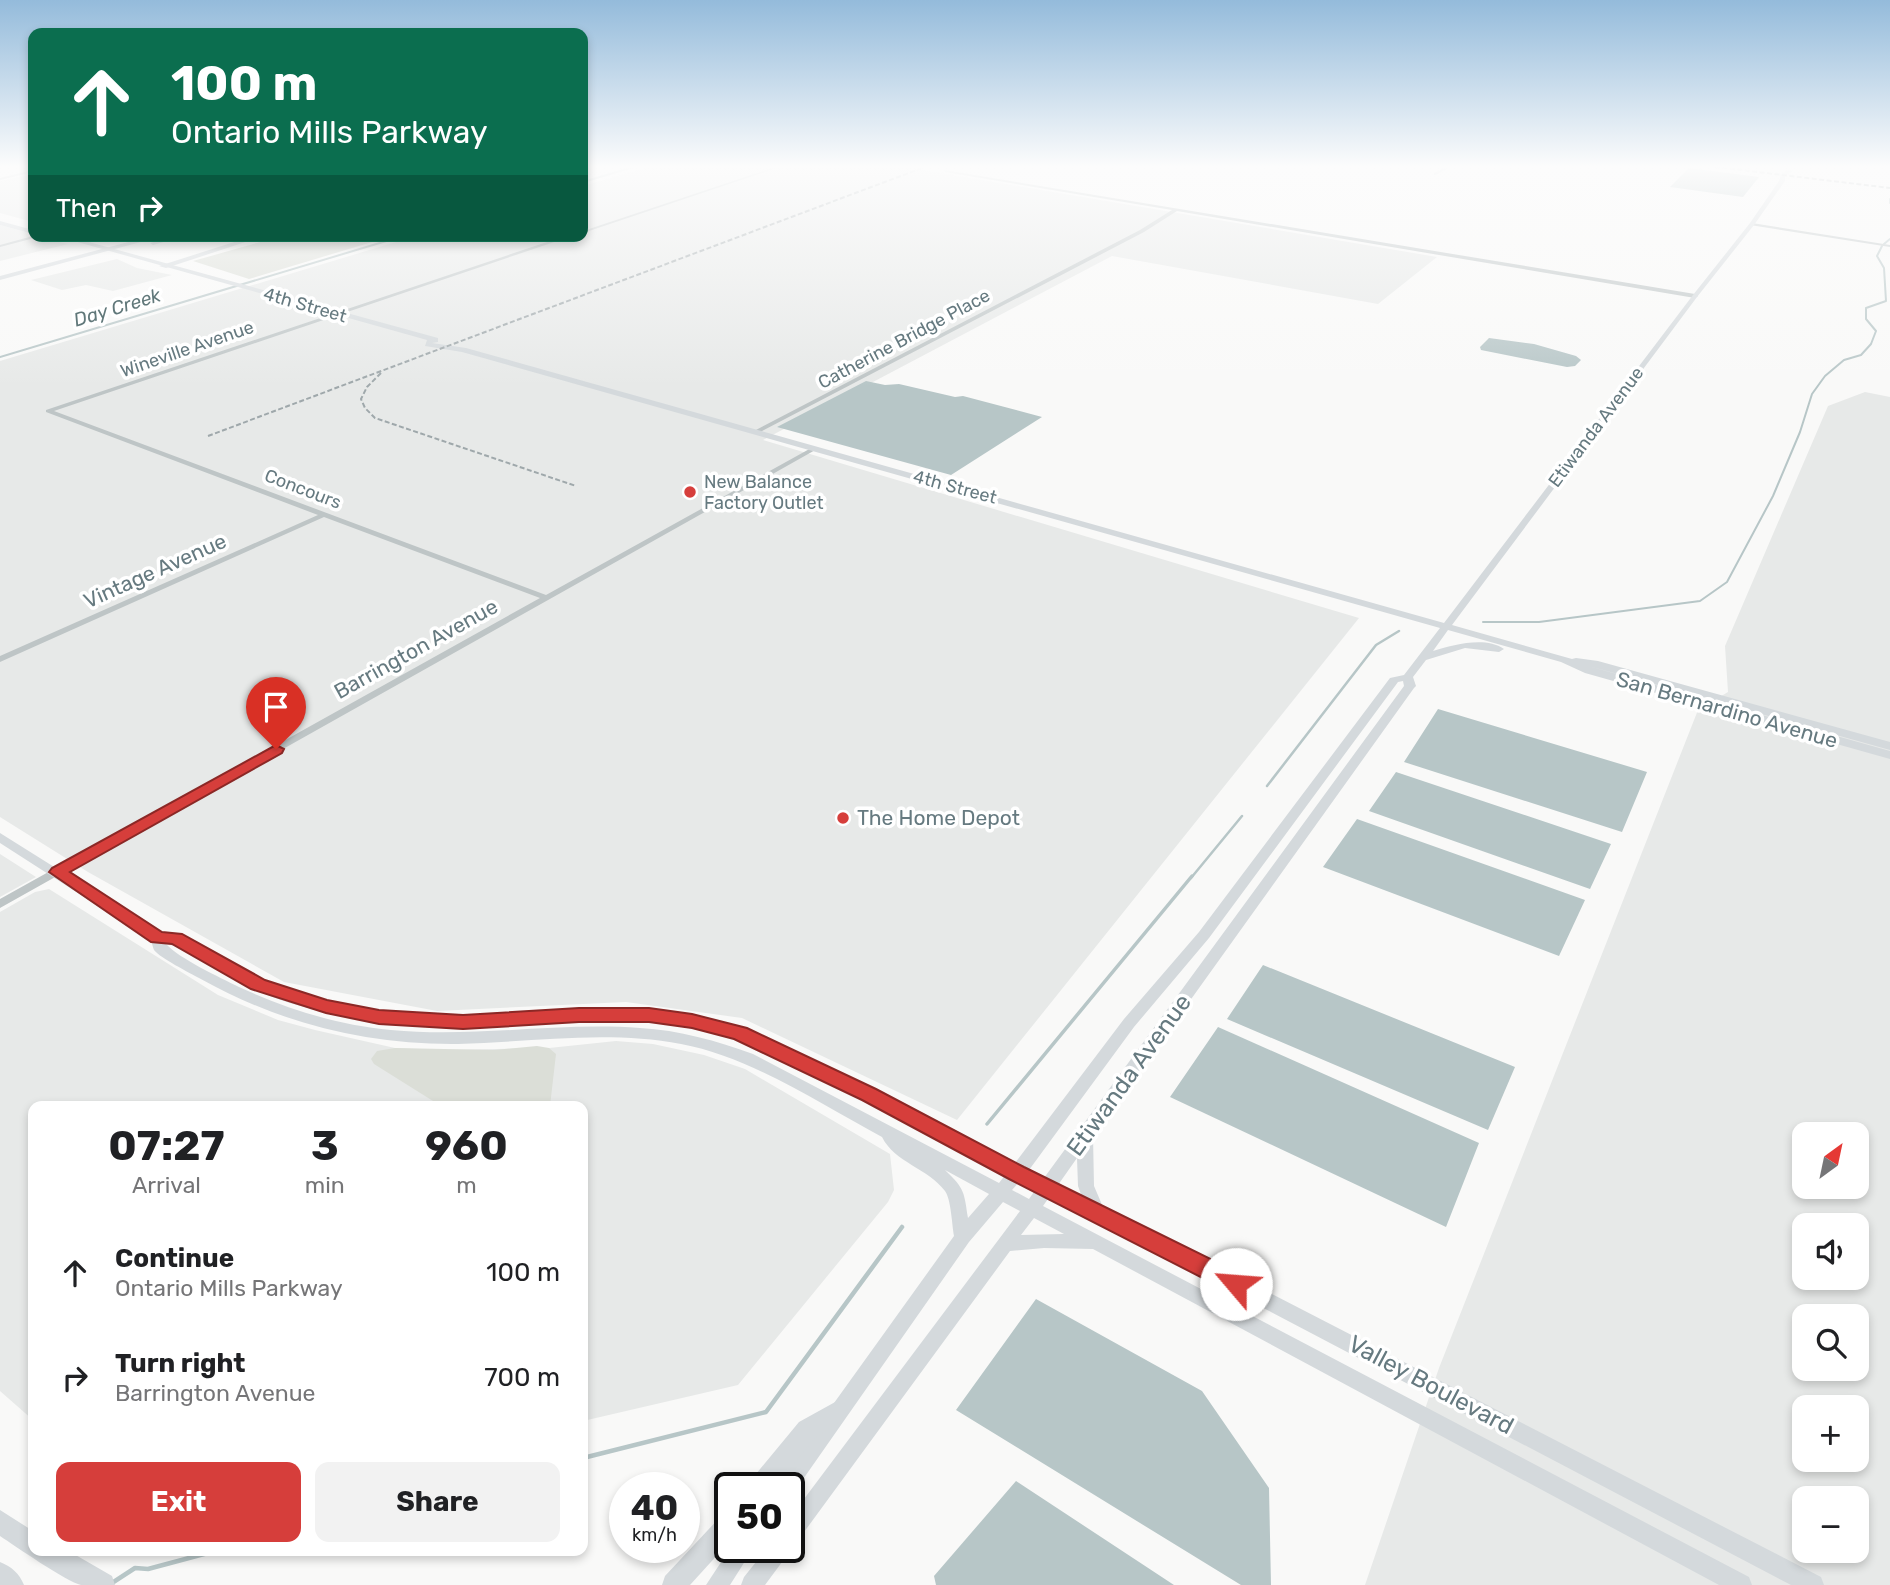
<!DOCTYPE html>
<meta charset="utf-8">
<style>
:root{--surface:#fff;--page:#f2f2f2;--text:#202124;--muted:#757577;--accent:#d63e3b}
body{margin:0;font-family:Rubik,sans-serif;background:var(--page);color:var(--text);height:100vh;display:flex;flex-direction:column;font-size:26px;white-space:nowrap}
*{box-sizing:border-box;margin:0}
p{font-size:23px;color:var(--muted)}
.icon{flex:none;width:38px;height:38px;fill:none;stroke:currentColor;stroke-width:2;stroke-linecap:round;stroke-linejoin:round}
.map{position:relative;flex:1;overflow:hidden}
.drawer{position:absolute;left:28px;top:1101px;width:560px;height:455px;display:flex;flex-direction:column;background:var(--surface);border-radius:14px;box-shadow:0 4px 10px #0003}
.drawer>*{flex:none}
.banner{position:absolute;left:28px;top:28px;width:560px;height:214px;border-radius:14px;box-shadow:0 4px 10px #0003;background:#0b6e4f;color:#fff;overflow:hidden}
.needle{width:46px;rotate:33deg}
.controls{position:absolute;left:1792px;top:1122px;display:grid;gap:14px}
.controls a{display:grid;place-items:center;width:77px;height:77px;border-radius:14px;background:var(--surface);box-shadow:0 4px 10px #0003;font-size:35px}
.speed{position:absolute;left:609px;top:1472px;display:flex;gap:14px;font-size:35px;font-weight:700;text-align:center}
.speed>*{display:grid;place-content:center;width:91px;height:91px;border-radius:50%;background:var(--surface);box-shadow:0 4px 10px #0003;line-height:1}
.speed small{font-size:18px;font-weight:400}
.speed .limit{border:4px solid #111;border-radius:10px;background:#fff;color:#111}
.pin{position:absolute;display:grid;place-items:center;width:60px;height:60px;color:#fff;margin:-72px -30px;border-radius:50% 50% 50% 0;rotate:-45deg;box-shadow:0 0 7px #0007}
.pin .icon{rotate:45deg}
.me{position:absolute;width:77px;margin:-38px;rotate:297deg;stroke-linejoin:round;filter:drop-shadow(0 0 5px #0008)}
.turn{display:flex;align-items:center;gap:24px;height:147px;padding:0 28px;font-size:32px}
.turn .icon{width:91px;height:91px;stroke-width:2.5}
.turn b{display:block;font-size:49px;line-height:60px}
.then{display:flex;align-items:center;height:66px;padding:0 28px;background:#0003;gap:14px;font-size:26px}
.eta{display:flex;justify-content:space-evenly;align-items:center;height:119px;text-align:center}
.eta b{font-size:42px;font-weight:700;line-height:49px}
.primary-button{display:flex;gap:14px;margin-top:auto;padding:14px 28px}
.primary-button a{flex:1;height:80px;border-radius:14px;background:var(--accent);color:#fff;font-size:28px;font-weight:700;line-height:80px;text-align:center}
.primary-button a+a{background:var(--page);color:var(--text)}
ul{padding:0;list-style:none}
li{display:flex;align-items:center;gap:21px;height:105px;padding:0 28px}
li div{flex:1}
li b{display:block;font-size:26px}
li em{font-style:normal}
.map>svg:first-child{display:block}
</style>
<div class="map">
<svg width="1890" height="1585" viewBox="0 0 1890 1585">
<rect width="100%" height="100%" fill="#f9f9f8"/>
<path fill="#e7e9e8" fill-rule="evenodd" d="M655,165H893L1437,257L1378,304L1112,256L763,440L1359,618L957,1120L742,1018L626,1002L437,1011L284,982L88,872L0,817V361L416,236H583V186Z
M33,174V222L0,213V181Z
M0,225L33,234V236L68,244L0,261Z
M117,259L137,268L172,275L113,291L86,285L62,290L31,280Z
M1865,392L1890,397V1585H1365L1439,1368L1698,710L1728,692L1725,646L1828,406ZM1804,1134H1857V1186H1804ZM1804,1225H1857V1278H1804ZM1804,1316H1857V1368H1804ZM1804,1407H1857V1460H1804ZM1804,1498H1857V1550H1804Z
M0,854L36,877L0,897Z
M49,889L218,995L278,1020L315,1030L395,1048L439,1050L549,1048L616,1041L653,1044L704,1055L745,1069L890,1154L894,1190L888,1202L738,1385L583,1421V1106H33V1420L0,1391V912L35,892Z"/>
<path fill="#dbded7" d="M282,236H392L249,279L193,261Z
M537,1046L549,1048L556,1054L550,1106H441L374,1064L371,1059L377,1051L395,1048L494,1050Z"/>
<path fill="#b7c6c7" d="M1689,168L1759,177L1743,197L1670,187Z
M1489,338L1534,344L1576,356L1581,360L1575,366L1567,367L1481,350L1480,347Z
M866,381L885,385L899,384L955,397L963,396L1042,417L951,475L777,427Z
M1438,709L1647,772L1622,832L1404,762Z
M1396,772L1611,844L1590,889L1369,811Z
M1357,819L1585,900L1559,956L1323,867Z
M1263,965L1515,1067L1488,1130L1227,1019Z
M1218,1027L1479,1143L1446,1227L1170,1097Z
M1036,1299L1202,1391L1269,1488L1271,1585H1241L956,1410Z
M1016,1481L1174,1585H936L934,1576Z"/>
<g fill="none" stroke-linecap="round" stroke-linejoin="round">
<path stroke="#b7c6c7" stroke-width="2" d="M1435,174L1452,165
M583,182L640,165
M1890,199V203
M1884,244L1890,239
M0,357L403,236
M1483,622H1539L1700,601L1727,582L1773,496L1800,432L1812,394L1825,376L1844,360L1861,355L1871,344L1876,331L1866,319V308L1886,301L1884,268L1877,256L1882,246"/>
<path stroke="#b7c6c7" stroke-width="2.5" d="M1267,786L1376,645L1399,631
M1191,878L1242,816"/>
<path stroke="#b7c6c7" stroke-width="3.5" d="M987,1124L1192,876"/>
<path stroke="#b7c6c7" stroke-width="4.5" d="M583,1458L766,1412L902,1227
M109,1585L135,1568L148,1569L219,1550"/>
<path fill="#bec5c6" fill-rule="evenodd" d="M781,165H786L583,233V231Z
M33,170V172L0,180V178Z
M944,170L1695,294L1698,296L1695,298L1177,211L1144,232L758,433H754V431L1140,230L1172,210L945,172Z
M1752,223L1890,245V247L1750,225Z
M33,236H42L0,247V245Z
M565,236H572L54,411L546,595L813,447H817V449L0,908V899L540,598L324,517L0,662V656L318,515L46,412V410Z"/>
<path fill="#d4d9dc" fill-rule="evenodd" d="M1788,170L1793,171L1785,176V181L1754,225L1697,297L1452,625L1572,659L1576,658L1598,661L1890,742V750L1585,665L1890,751V759L1585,673L1561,662L1448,630L1433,651C1453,645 1485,636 1504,649L1499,652L1465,648L1426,660L1413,677L1416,686L1414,688L1093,1136L1094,1186L1103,1207L1821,1577L1824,1585H1791L1050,1196L1043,1206L1749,1577L1752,1585H1719L1093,1249L1044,1248L1010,1251L796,1543L791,1546L788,1554L765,1585H741L744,1577L768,1547H789V1519L1020,1211L1003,1202L969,1242L792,1495L789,1496V1488H775L778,1481L954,1236C952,1225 951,1199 945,1191C928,1168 895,1163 882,1137C819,1103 751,1057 681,1044C607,1030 532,1042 458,1044C366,1045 279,1023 199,978C190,973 160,958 154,950C153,948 152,943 151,940L0,843V833L161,934L196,944L256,978L290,992L355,1007L419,1015L485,1017L580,1010H628L675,1014L721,1023L772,1040L1015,1163L1124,1019L1199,932L1390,678L1404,675L1440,628L462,352L425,346L427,340L56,236H67L438,338V342L432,343L466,348L1444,623L1693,295L1750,223L1779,181L1781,174ZM1403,681L1404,686L1044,1178L1029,1170L1134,1027L1209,938L1398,682ZM166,944C195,949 220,972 246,985C286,1006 334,1015 378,1021C417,1027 456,1029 495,1027C532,1025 569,1020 606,1020C660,1020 711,1030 762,1048L1006,1174L999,1183L753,1054C717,1041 679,1030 640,1028C557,1022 474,1038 391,1030C337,1025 287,1009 239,987C219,977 180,959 166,944ZM1077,1158L1078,1186L1082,1197L1058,1185ZM945,1170L989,1194L968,1218C964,1192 965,1189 945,1170ZM1020,1181L1036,1189L1029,1199L1012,1190ZM1034,1218L1064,1234L1021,1235Z
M0,221L33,230V234L0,225Z
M731,1547H754L730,1585H706Z"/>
<path fill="#d4d9dc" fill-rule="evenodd" d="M151,236H163L0,280V276Z
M173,236H185L153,245L150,243Z
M253,236H264L166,268L159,266Z
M837,1401L845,1404L848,1411L845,1418L815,1438L774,1488H748L751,1480L799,1422Z
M0,1510L33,1531V1550H67L112,1576L115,1585C105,1585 92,1585 81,1585C67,1582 15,1546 0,1536Z
M730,1511V1541L690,1585H662L665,1576L722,1515Z
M0,1562C12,1567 19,1573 24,1585H0Z"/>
<path stroke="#9fa8ab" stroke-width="2" stroke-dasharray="5 2.5" stroke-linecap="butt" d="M1700,165L1890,188
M381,373L367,387L361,399L365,408L375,418L576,486
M208,436L930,165"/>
</g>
<linearGradient id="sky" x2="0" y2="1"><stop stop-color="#94bbdb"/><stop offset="0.43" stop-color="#fcfcfc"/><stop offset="1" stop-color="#fcfcfc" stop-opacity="0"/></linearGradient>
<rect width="1890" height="387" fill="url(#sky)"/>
<path fill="#d63e3b" stroke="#8b2826" stroke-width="2" d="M276,745L284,749L282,753L70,872L162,932L182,934L265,980L327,1000L379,1010L463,1015L579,1008H649L692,1014L747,1028L876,1089L1024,1167L1245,1276L1248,1284L1245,1291L1236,1294L1228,1291L1009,1179L862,1100L734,1039L692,1028L649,1022H579L463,1029L379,1024L326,1013L251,989L172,944L151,942L49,872L52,868Z"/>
<g fill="#d63e3b" stroke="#fff" stroke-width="2.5">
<circle cx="690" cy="492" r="7"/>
<circle cx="843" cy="818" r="7"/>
</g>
<g text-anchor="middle" stroke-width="7" stroke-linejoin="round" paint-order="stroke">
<g font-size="18" fill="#667a80" stroke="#fff">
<text transform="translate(305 305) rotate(16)" y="6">4th Street</text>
<text transform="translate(904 339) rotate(-28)" y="6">Catherine Bridge Place</text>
<text transform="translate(187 349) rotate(-19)" y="6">Wineville Avenue</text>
<text transform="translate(1596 427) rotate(-53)" y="6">Etiwanda Avenue</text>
<text transform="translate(955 487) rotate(15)" y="6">4th Street</text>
<text transform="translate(303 489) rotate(21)" y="6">Concours</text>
</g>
<g font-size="18" fill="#667a80" stroke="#fff" text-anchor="start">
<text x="704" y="488">New Balance<tspan x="704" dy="21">Factory Outlet</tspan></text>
</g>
<g font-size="19" font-style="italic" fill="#61787a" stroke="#fff">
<text transform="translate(117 307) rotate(-17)" y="7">Day Creek</text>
</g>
<g font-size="21" fill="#667a80" stroke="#fff">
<text transform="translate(155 571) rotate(-24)" y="7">Vintage Avenue</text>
<text transform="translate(416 649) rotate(-29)" y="7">Barrington Avenue</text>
<text transform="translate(1727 710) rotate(16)" y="7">San Bernardino Avenue</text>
</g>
<g font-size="21" fill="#667a80" stroke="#fff" text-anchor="start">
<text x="857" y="825">The Home Depot</text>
</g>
<g font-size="24" fill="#667a80" stroke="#fff">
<text transform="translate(1129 1075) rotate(-54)" y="8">Etiwanda Avenue</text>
<text transform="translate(1431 1385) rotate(28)" y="8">Valley Boulevard</text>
</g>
</g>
</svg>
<div class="controls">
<a><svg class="needle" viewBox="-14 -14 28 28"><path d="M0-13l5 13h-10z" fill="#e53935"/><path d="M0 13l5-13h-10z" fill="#757577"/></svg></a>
<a><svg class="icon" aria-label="sound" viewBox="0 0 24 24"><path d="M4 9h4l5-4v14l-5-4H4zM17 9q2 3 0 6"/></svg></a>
<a><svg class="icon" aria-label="search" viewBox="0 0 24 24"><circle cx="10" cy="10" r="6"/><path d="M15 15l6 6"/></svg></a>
<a>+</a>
<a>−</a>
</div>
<div class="speed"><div>40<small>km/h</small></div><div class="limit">50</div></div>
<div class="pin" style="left:276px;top:749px;background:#d93025"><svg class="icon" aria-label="arrive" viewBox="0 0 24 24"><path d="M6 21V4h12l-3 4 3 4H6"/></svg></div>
<svg class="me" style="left:1236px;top:1284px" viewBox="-20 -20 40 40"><circle r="19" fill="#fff"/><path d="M0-13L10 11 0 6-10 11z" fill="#d63e3b"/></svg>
<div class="banner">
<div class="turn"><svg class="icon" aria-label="ahead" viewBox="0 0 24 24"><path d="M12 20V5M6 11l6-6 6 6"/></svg><div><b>100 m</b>Ontario Mills Parkway</div></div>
<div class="then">Then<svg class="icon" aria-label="right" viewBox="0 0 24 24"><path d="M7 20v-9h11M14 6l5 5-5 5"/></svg></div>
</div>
<section class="drawer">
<div class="eta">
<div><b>07:27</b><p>Arrival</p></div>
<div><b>3</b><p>min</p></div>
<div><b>960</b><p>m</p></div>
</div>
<ul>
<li><svg class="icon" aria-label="ahead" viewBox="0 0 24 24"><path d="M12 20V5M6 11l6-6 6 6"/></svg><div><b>Continue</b><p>Ontario Mills Parkway</p></div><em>100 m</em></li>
<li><svg class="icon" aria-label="right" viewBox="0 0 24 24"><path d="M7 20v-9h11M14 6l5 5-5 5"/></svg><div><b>Turn right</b><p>Barrington Avenue</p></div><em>700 m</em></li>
</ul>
<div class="primary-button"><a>Exit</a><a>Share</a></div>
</section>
</div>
